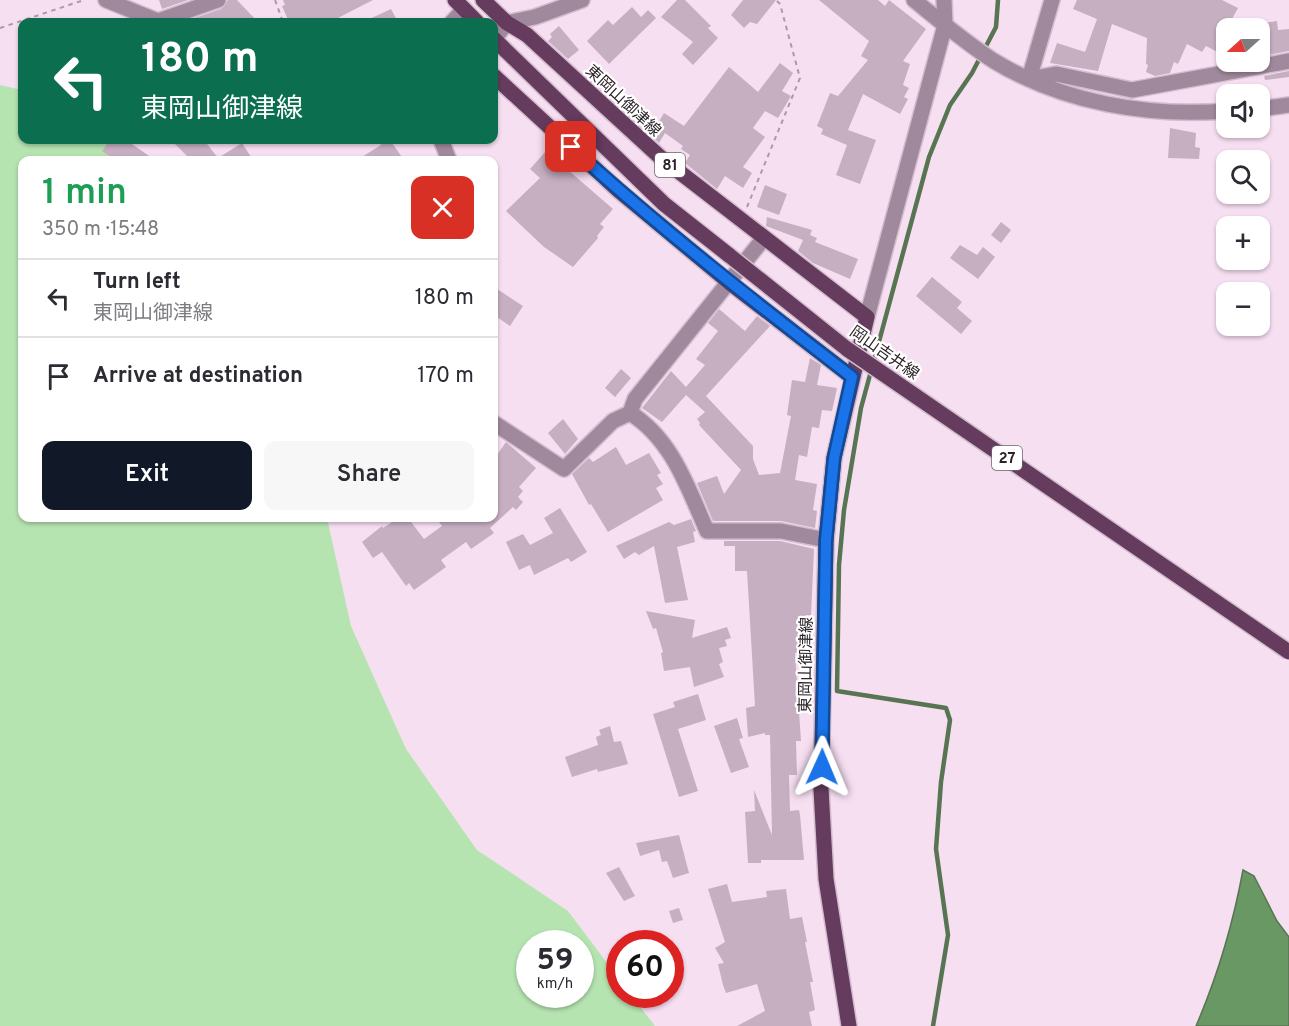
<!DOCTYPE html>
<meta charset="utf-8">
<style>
:root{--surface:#fff;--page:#f7f7f7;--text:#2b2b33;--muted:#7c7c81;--line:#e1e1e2;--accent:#111827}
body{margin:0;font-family:Overpass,"Noto Sans JP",sans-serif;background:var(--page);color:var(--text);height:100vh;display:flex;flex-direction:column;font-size:22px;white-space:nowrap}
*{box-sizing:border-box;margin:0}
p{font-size:20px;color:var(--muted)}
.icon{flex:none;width:33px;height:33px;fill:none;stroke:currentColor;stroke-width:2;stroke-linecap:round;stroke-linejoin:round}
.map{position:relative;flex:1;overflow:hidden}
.side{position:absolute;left:18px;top:156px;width:480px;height:366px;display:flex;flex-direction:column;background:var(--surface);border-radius:12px;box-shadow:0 2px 4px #0004}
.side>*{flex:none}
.banner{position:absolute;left:18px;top:18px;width:480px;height:126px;border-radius:12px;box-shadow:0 2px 4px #0004;background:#0b6e4f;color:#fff;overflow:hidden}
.needle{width:39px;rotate:249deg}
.tools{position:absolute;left:1216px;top:18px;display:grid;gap:12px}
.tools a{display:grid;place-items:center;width:54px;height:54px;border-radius:12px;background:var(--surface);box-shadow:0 2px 4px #0004;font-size:30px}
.speed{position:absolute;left:516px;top:930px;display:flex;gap:12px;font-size:30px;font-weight:700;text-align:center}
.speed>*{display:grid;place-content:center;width:78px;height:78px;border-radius:50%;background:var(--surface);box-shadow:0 2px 4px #0004;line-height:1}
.speed small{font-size:15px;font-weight:400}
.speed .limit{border:9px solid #d22;background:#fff;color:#111}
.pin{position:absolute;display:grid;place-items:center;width:51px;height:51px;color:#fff;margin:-26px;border-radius:12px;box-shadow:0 3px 9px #0006}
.me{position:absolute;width:66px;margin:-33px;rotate:1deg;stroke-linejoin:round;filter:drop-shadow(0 0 4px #0008)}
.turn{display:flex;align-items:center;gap:21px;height:126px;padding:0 24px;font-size:27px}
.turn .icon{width:78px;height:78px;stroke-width:2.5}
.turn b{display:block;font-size:42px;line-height:51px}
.round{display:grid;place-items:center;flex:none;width:63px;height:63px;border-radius:12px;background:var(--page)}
.overview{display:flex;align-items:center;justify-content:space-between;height:102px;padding:0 24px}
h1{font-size:36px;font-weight:600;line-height:45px;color:#1e9e55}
.cta{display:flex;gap:12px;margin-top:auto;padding:12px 24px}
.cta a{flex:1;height:69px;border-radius:12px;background:var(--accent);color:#fff;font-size:24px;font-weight:600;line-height:69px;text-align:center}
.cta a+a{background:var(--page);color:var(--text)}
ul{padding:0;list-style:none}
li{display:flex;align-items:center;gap:18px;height:78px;padding:0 24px;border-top:2px solid var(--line)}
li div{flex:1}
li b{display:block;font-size:22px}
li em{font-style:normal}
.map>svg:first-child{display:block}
</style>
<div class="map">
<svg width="1289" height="1026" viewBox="0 0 1289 1026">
<rect width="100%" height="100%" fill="#f7dff2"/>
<path fill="#b6e4b1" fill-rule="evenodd" d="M0,85L22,90V140H113L145,160H22V518H327L351,626L406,749L477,850L568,911L619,979L620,994L631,995L655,1026H0ZM530,944H580V994H530Z"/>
<path fill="#699865" stroke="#577553" stroke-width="1.5" d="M1243,870L1254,876L1277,921L1289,937V1026H1196C1218,975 1233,924 1243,870Z"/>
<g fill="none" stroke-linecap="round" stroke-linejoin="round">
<path stroke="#577553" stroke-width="4.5" d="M933,1026L948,935L936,849L941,782L950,720L946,708L837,691L839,565L844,510L861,408L929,157L950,105L972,73L996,27L998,0"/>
</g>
<path fill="#c6afc1" d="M159,0H188L162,9Z
M228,0H237L258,22H183L221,9Z
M283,0H373L330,22H289L282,6L285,5Z
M677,0H685L711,26L708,28L718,38L693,65L682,54L693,42L661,17Z
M743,0H776L757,24L750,22L744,28L731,15Z
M819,0H878L885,6L889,0L926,29L903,61L910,64L903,85L909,88L904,97L908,99L900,114L863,94L848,130L876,140L860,184L836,175L847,145L821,134L823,129L817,126L830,93L838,96L868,60L861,56L869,41Z
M1077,0H1222L1238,8L1227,28V57L1206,46L1202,52L1187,44L1178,64L1174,62L1170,73L1155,76L1146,72L1148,65L1146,64L1147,38L1112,24L1098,71L1050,63L1057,43L1085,52L1097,19L1073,9Z
M632,7L641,17L648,10L656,18L609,64L587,41L608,20L613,25Z
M391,9L398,22H363Z
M1277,21L1278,30L1289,29V51L1267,55L1263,23Z
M559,26L579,50L568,59L548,41L552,37L550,34Z
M780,63L793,73L782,91L791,96L778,118L765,111L753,128L765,137L743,167L752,173L743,188L725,176L717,189L685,163L690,155L681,149L683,146L665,133L659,143L651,135L664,113L684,126L729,67L758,92Z
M1289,71V77L1265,80L1264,76Z
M1170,128L1196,133L1195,147L1200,148L1199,159L1168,158Z
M110,140H126L155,160H115L102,151Z
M171,140H204L218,158L242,143L253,160H191Z
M378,140H390L404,160H357L381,145Z
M546,151L613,209L600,224L604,227L597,236L598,238L573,267L544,247L506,211L540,178L530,169Z
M765,185L787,194L779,215L757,207Z
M767,217L812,230L810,235L817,238L815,242L858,259L850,279L813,263L798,251L803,240L766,226Z
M1001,222L1011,230L1001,243L991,235Z
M960,245L977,255L983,247L995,257L978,279L950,258Z
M932,277L962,302L957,308L972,321L961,334L916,296Z
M494,287L523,306L510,326L494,315Z
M719,309L745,331L757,316L770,326L706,396L753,446V459L759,475L780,473L791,416L787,415L792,380L805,382L810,358L821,365L817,385L837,388L832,411L822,410L819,428L812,427L807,457L799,455L795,480L817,484L813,510L817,511L815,528L781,521H713L697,483L717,476L724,494L741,470L699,425L700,423L697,419L705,412L686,395L662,422L642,408L671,371L686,387L705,365L696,359L718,331L708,323Z
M621,369L631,378L615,397L605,388Z
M563,419L578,439L565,454L548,433Z
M506,442L536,468L519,487L523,491L518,497L523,502L516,510L513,507L490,528L494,533L471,549L466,542L441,560L446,567L414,590L409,583L406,586L382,552L373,558L362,542L382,526L383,528L398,518H408L424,539L442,526L436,518H494V452L497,455Z
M616,447L626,465L649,453L661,473L657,475L663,484L656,488L663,500L608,532L591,504L589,505L572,474L589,458L593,462Z
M560,508L587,552L571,562L568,558L534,575L530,565L519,570L506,542L523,534L530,545L553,533L544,518Z
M691,519L696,531L693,532L695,542L677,547L688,600L665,603L654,546L639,555L635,552L624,559L616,546L669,522L674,525Z
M724,541H780L814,549L811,615L798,617L799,652L795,653L801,741H796L797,775H789L790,811L799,810L800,815L804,860H761V863H748L745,812L755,811L754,790L772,835L770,735H765V733L748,737L746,708L755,706L747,571H735V546H724Z
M646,611L695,620L692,638L727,627L731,638L725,640L727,646L719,648L723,662L719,664L724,677L694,687L690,667L664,671L661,653L663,652L656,628L653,629Z
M698,694L706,720L678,729L698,791L679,797L653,714L675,707L673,702Z
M737,718L743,738L739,739L749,767L731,773L714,726Z
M610,726L614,742L621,741L628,764L598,772L597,769L572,777L565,757L598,745L596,737L601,735L599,730Z
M679,835L689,873L673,878L667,861L662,862L659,850L640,856L636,843Z
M619,867L635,896L624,901L606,873Z
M727,884L732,902L767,897L766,891L786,889L790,919L802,917L807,942H805L813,982H810L815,1010L809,1012L812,1026H737L765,1011L757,984L726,993L723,985L718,964L724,963L715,948L725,942L708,889Z
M679,908L683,920L673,923L669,911Z"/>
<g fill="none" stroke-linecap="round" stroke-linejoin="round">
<g stroke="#d2bdce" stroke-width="18">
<path id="minor" d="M106,0L158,21L218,0
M944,0L945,25
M452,22L464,9
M494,39L507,23L535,17L582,0
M1029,79L1056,74L1132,90L1289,61
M441,140L449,160
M630,413C672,439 688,488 707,531H781L826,540
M494,423L564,469L613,421L630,413L635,399L764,238"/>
</g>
<g stroke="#d2bdce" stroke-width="18">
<path id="tertiary" d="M914,0C940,21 966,43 994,61C1063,103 1148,117 1227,111
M1029,79L1052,0
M1260,109L1289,105
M867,317L945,25"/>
</g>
<g stroke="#d2bdce" stroke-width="18">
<path id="primary" d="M455,0L477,22
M483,0L507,23L527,35L660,157L867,317L834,458L826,540L821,789L826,879L849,1026
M494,39L664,204L730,256
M494,76L618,190L730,283L852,377"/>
</g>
<path stroke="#ac99a8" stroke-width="2" stroke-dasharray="4.5 4.5" stroke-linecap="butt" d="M275,0L283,22
M0,28L84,0
M747,207L800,78L780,4L776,0"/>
<use href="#minor" stroke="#a1899d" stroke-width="15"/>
<use href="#tertiary" stroke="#a1899d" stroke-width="15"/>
<use href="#primary" stroke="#653b5e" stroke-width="15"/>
<g stroke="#d2bdce" stroke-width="18" stroke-linecap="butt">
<path id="primary-bridge" d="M730,256L847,349L1289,652"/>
</g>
<use href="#primary-bridge" stroke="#653b5e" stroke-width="15"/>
</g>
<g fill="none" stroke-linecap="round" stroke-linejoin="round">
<g stroke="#114b97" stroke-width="15">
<path id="route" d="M571,147C661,229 756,303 852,377L834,458L826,540L822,767"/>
</g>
<use href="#route" stroke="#1a73e8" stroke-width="10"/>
</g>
<g text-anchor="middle" stroke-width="4.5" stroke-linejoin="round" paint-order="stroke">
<g fill="#fff" stroke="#6b656a" stroke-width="1.5">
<rect x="655" y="153" width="30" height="24" rx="4.5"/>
<rect x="992" y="446" width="30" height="24" rx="4.5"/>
</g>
<g font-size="15" font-weight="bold" fill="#2c232a">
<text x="670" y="170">81</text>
<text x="1007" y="463">27</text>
</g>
<g font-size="16" fill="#2c232a" stroke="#fff">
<text transform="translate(624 100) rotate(43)" y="6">東岡山御津線</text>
<text transform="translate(885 352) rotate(35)" y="6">岡山吉井線</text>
<text transform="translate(805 665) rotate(-89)" y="6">東岡山御津線</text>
</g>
</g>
</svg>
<div class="tools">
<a><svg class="needle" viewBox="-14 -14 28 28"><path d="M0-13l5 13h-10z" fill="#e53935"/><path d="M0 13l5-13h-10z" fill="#7c7c81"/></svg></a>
<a><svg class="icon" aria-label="sound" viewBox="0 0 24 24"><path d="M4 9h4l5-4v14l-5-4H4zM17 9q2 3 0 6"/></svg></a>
<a><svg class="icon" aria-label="search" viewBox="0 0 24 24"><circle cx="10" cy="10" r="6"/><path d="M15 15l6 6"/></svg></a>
<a>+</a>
<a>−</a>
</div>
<div class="speed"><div>59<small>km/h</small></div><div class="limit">60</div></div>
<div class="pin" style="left:571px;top:147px;background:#d93025"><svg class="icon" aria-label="arrive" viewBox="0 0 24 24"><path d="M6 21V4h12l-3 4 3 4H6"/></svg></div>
<svg class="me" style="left:822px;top:767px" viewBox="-20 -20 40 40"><path d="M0-17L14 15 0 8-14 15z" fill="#1a73e8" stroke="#fff" stroke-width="4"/></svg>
<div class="banner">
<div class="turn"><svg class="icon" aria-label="left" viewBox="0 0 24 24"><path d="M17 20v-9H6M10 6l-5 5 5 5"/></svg><div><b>180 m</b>東岡山御津線</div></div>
</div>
<section class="side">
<div class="overview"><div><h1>1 min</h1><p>350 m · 15:48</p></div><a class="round" style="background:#d93025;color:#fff"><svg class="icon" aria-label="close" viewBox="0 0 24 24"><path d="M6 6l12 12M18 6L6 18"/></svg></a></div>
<ul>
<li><svg class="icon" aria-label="left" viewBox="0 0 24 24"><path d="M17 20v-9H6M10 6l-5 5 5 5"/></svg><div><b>Turn left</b><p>東岡山御津線</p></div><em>180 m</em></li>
<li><svg class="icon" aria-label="arrive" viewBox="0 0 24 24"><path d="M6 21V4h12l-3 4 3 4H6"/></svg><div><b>Arrive at destination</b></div><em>170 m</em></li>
</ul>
<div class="cta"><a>Exit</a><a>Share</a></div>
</section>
</div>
